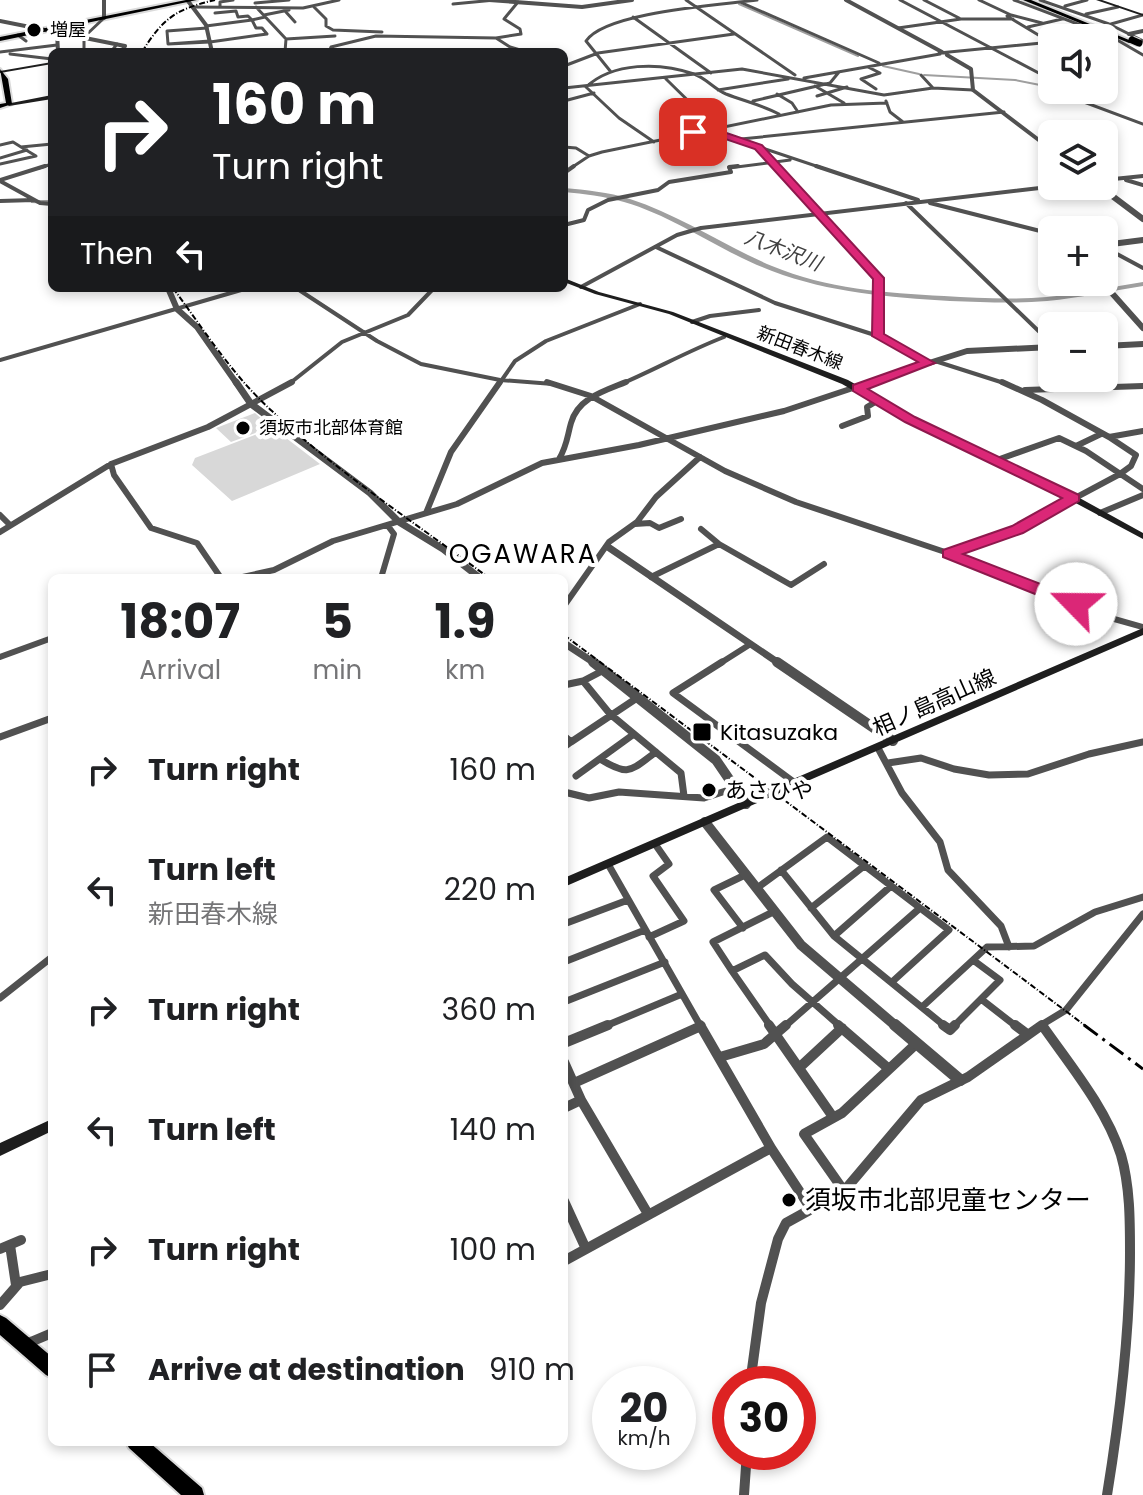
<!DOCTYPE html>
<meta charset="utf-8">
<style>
:root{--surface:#fff;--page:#f6f6f6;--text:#202124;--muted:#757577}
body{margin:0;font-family:Poppins,"Noto Sans JP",sans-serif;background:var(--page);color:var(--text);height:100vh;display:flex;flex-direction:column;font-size:30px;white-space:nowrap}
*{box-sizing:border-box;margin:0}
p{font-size:26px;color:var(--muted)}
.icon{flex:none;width:44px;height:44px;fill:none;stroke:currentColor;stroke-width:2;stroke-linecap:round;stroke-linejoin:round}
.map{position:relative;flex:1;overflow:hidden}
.side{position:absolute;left:48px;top:574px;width:520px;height:872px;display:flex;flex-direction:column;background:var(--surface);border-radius:12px;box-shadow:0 4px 12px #0003}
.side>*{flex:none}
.top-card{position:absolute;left:48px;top:48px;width:520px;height:244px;border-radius:12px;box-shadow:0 4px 12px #0003;background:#202124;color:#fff;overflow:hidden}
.tools{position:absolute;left:1038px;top:24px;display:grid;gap:16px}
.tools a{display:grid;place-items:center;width:80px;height:80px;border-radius:12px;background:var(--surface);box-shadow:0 4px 12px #0003;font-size:40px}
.speed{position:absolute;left:592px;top:1366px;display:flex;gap:16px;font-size:40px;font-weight:700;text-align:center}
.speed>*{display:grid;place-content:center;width:104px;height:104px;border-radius:50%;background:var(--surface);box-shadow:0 4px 12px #0003;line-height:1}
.speed small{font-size:20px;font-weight:400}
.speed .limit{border:12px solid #d22;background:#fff;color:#111}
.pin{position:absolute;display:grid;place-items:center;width:68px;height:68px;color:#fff;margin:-34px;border-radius:16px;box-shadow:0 4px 12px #0006}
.me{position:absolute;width:88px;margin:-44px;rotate:293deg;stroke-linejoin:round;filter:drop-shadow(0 0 6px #0008)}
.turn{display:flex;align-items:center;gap:28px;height:168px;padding:0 32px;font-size:36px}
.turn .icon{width:104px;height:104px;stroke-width:2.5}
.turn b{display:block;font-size:56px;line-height:68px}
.then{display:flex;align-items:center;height:76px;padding:0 32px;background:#0003;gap:16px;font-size:30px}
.eta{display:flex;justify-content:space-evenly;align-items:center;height:136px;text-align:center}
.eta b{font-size:48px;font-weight:700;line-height:56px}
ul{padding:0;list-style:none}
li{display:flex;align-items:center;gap:24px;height:120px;padding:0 32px}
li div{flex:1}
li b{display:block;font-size:30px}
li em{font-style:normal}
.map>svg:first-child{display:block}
</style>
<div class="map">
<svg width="1143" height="1495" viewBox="0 0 1143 1495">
<rect width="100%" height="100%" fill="#fff"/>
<path fill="#d8d8d8" d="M255,413L271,427L231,442L216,428Z
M273,428L320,464L232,501L192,465L195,458Z"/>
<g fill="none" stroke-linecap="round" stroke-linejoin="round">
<path stroke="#9f9f9f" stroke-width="2" d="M739,4L858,56
M883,66L919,74
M924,75L1015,80L1040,85"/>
<path fill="#9f9f9f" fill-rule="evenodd" d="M564,188C586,190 608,192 630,199C680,215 724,246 772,266C827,289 885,293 944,296C978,298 1013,300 1047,297C1079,294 1111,287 1143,282V286C1111,291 1079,298 1047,301C1015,304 983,302 950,301C889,297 830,293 772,271C721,252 676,217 624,202C604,196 584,194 564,192Z
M33,200H52V204L31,203V201Z"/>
<g stroke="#dbdbdb" stroke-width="4">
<path id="trunk" d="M186,0H197L0,41V37Z
M0,69L8,79L12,104L0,108V104L6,103Z
M0,1315L6,1318L52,1357V1378L46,1375L0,1335Z
M126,1442H149L202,1488L204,1495H181L129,1448Z"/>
</g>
<g stroke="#dbdbdb" stroke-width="4">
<path id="motorway" d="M1023,0H1031L1134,42L1129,43Z"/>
</g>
<path stroke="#515151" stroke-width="3" d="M686,0L795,75
M900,0L1052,80
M924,0L959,18
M979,0L1011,15L1007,16L1050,42
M1014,0L1112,37L1143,55
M1040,0L1109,24L1143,41
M740,2L879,63
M255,3L289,0
M453,4L495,0
M1065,6L1087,0
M193,7L303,8L339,0
M220,7V2L233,0
M256,7L286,39L285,52
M314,7L326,19V26L333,30L382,32
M285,11L295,22
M215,13L236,11L238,17L248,16L252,20L265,17
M1086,14L1118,7
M264,15L289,10
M1011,15L1042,23
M633,17L711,73
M1111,24L1143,15
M206,26L252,20L256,28H262L267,34L210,42
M1028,27L1062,19
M898,28L961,19H1013
M18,35L26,41
M496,38L510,47L527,52
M286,39L335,36
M210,41L168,44L210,42
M168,44L167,31L207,28
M0,52L57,45
M84,52V37L104,18
M111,52L117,44
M329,52L331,47L376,36L496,38L521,34L520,29L504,19L518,2
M948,53H939L1052,42
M10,54L52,59
M564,66L598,53L734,34
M868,67L880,73L861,79L876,89
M611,72L586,41C605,12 720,5 757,0
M921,75L933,88
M804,78L940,54
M666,79L715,127
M815,86L844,103
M1041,86L1143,124
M586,87C613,62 660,62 694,74C706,78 714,89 726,94C744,101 762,105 779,114
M586,87L619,118L654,142
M564,88L742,69L884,95L933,88L973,90
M718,90L788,79
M777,94L792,103L798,112
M817,96L847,87
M564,101L594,93
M753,101L830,83L839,72
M886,101L890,112L903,122
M706,129L822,168
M741,139L1004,112
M0,145L13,142L21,147L52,144
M564,147L576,148L589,156
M760,148L778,168
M0,158L27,150
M0,164L36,156L21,147
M39,168L52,164
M571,168L589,156L602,152L831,105L887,103
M729,168L790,160"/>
<path stroke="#515151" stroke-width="4" d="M776,166L879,278L878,336
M816,166L918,200
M564,173L574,166
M0,180L45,166
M1104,180L1143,176
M1126,180L1143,185
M0,181L40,203L52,204
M0,201L34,200
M906,203L1052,344
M930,203L1052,234
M564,225L584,220L588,210L608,200L658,190L669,182L731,172L729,167L738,166
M656,247L775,303L881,337L929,363
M1104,247L1143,268
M581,287L677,235L701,228L1057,186
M296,288L377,341L421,364L500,380L553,384
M692,322L710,316L759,310
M0,360L248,288
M935,361L1007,384
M289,384L342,342L408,315L434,288
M499,384L515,361L546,341L640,304
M621,384C656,369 688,351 724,337
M865,384L929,363"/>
<path stroke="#515151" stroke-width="6" d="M547,382L591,396L725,471L796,502L948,553L1100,615L1143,627
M1002,382L1042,400L1109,437L1143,431
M1025,390L1143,386
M842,426L868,416L867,407L877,401
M1076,446L1101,434
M559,459C567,446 567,437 571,423C578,398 604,391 626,382
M997,460L1059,438L1086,451L1143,489
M111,464L114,475L151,528L197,543L221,578
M426,513L451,452L500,382
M1100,513L1143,495
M0,515L10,525
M635,524L650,523L659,528L681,519
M0,532L111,464L208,427L292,382
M719,544L791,585L824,564
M948,553L1017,529L1120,474L1131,466L1136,455L1109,437
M651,577L719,544L701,529
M238,578L274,570L333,541L457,504L542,463L639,445L784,411L871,382
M381,578L394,534L388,526
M564,606L609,542L637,522L656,497L700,457
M0,657L52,638
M719,664L749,645"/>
<path stroke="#515151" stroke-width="7" d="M722,662L673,693L795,783
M604,670L583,681L610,714L681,773L684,796
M564,685L583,681
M564,736L571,742L564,747
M0,737L52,718
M571,742L637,698
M878,748L902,793L940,842L948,870L1001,926L1009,947
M600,759C629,777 630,771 656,752
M888,763L921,758L954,769L989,775L1028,774L1089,754L1143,742
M576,776L634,734
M564,792L589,798L619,792L704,798L735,788
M608,864L701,1027
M781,870L834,936L946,1027
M757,888L827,837L949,930L892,982
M811,908L864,866
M564,924L628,900
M743,928L714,890L745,875
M834,936L891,886
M649,937L684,921L653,876L669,864L655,844
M564,962L645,930
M732,971L713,942L773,912
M0,998L52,957
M981,999L1017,1027
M564,1002L665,962
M922,1007L973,960
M603,1027L682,994
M771,1027L732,971L765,955L792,984L841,1027
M784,1027L920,908
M953,1027L1000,980L973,960L987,947L1034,946L1095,912L1143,897
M1038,1027L1066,1010L1143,914"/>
<path stroke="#515151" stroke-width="10" d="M700,1025L771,1148L811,1209
M769,1025L833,1117
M838,1025L889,1069
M943,1025L950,1030L955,1025
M1015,1025L1027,1034
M1042,1025C1070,1065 1106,1108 1121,1155C1130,1186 1130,1221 1130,1252C1130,1334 1120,1415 1107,1495
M564,1043L608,1025
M720,1057L764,1044L786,1025
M564,1062L581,1100L564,1108
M800,1067L842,1028
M574,1083L701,1026
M581,1100L648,1214
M844,1191L804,1134L842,1113L916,1044
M564,1201L586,1249
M10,1245L16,1285
M0,1249L21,1240
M564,1261L771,1148
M0,1305L20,1282L52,1274
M26,1344L52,1333
M750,1384L761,1303L778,1239L786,1223L844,1191L921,1100L968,1077L1042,1025
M744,1495L747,1452"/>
<path stroke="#515151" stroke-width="4" d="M104,0V18
M489,0L582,7L632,0
M846,0L942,52
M188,1L206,25L212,52
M0,21L125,46L122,51
M57,33L58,52
M1129,34L1143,31
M947,55L971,69L973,90L1052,150"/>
<path stroke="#515151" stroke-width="6" d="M1099,186L1143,219
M1104,245L1143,240
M1102,282L1143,328
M168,288L177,309L197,327L237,384
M1104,346L1143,344
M929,363L967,351L1052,347"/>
<path stroke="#515151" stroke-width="7" d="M236,382L251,404L370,493L399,522L443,549L480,578
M608,547L780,664
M564,643L596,664"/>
<path stroke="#515151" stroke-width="10" d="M593,662L716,760L746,804
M777,662L893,741
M705,822L801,945L897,1027"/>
<path stroke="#515151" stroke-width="12" d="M895,1025L960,1080"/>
<path fill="#1e1e1e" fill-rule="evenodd" d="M1096,0H1102L1143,14V16Z
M122,50L124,52H115V51Z
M52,62V64L0,73V71Z
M52,95V99L9,106L6,104Z
M564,278L599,292L673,312L848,380L909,415L1076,496L1143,533V539L1070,500L903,419L842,384L669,314L595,294L564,282Z
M1143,628V635L564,887V878Z
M52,1119V1131L0,1156V1143Z"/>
<use href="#trunk" fill="#000" fill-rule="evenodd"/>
<use href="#motorway" fill="#000" fill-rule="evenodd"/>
<path stroke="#000" stroke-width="2" stroke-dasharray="6 2 1 2" stroke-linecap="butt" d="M142,52C163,18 176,9 215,0
M173,288C204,330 233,376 272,411C338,473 417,524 489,578
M564,635L1087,1027"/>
<path stroke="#000" stroke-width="3" stroke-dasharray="17 6 3 6" stroke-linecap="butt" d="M1084,1025L1143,1069"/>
<g stroke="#dbdbdb" stroke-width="9" stroke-linecap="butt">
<path id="motorway-bridge" d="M1132,40L1139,43"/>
</g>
<use href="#motorway-bridge" stroke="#000" stroke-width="7"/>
</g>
<path fill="#db2777" stroke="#8e194d" stroke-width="2" d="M706,126L762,145L884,278V334L935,363L868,389L915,417L1079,495V501L1023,533L963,554L1082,600V608H1070L943,557V550L1012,526L1062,498L905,422L853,391V385L918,362L872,336L873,279L755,149L705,132L693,135L688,132Z"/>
<g fill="#000" stroke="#fff" stroke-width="3">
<circle cx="34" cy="30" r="8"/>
<circle cx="243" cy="428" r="8"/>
<rect x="692" y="722" width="20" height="20" rx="4"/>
<circle cx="709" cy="790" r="8"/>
<circle cx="789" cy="1200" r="8"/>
</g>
<g text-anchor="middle" stroke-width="8" stroke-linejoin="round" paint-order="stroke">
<g font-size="18" fill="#000" stroke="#fff" text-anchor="start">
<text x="50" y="36">増屋</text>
<text x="259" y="434">須坂市北部体育館</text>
</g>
<g font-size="18" fill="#000" stroke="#fff">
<text transform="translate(800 348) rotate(21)" y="6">新田春木線</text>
</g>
<g font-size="20" font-style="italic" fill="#404040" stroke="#fff">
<text transform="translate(783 250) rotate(21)" y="7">八木沢川</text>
</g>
<g font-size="22" fill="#000" stroke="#fff">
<text transform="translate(934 702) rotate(-24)" y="8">相ノ島高山線</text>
</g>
<g font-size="22" fill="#000" stroke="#fff" text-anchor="start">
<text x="720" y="740">Kitasuzaka</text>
<text x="725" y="798">あさひや</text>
</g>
<g font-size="26" letter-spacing="2" fill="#000" stroke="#fff">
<text x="523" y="563">OGAWARA</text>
</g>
<g font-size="26" fill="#000" stroke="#fff" text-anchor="start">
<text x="805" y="1209">須坂市北部児童センター</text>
</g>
</g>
</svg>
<div class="tools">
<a><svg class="icon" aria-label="sound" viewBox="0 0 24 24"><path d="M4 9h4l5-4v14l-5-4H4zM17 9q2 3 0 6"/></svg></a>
<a><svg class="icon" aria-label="layers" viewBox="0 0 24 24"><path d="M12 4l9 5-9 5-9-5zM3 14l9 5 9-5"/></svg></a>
<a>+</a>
<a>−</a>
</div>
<div class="speed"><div>20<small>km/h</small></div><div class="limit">30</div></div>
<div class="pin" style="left:693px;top:132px;background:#d93025"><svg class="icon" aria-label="arrive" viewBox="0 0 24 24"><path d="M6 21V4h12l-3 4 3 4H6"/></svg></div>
<svg class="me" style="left:1076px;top:604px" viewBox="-20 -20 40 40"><circle r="19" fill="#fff"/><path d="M0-13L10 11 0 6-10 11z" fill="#db2777"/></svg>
<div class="top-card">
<div class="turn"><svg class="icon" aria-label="right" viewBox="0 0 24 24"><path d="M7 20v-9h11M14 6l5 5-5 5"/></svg><div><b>160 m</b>Turn right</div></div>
<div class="then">Then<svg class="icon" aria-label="left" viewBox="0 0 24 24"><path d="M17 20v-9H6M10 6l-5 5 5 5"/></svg></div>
</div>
<section class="side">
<div class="eta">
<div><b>18:07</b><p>Arrival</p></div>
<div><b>5</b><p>min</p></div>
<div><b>1.9</b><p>km</p></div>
</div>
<ul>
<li><svg class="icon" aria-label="right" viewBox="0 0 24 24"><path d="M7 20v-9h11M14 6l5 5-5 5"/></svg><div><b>Turn right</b></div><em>160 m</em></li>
<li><svg class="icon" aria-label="left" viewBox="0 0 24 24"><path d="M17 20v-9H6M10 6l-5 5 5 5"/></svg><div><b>Turn left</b><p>新田春木線</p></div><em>220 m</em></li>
<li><svg class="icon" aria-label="right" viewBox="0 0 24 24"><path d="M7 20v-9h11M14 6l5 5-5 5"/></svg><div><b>Turn right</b></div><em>360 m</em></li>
<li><svg class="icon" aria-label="left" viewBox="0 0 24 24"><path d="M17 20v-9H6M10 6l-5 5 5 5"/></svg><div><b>Turn left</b></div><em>140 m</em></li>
<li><svg class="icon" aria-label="right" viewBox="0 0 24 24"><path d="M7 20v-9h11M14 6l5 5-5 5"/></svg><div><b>Turn right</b></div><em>100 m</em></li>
<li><svg class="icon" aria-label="arrive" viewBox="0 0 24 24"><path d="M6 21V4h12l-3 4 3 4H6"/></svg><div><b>Arrive at destination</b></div><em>910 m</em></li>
</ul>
</section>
</div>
